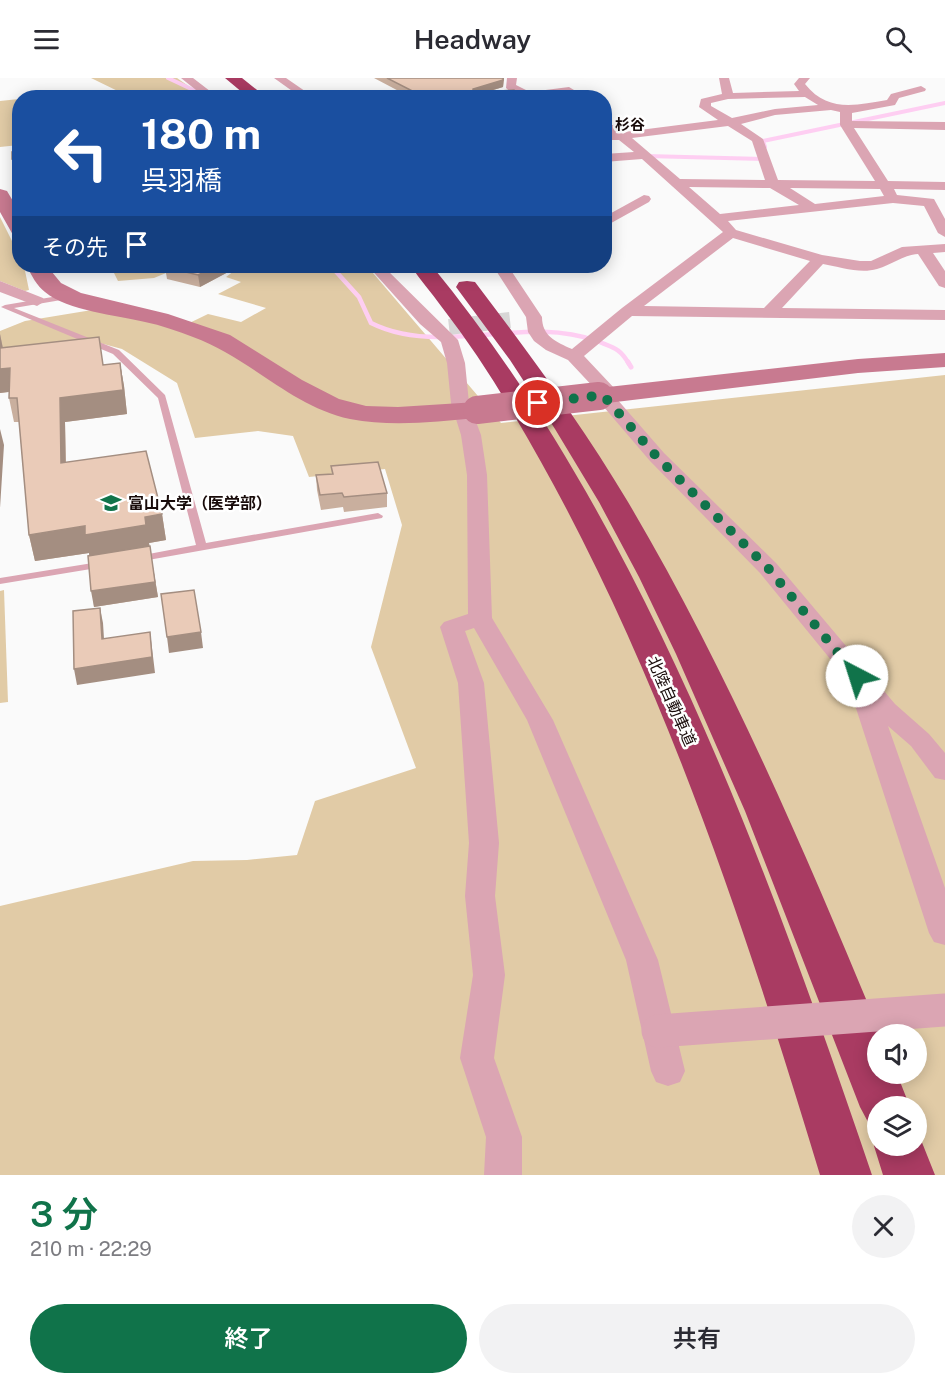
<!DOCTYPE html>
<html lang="ja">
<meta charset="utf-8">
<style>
:root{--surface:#fff;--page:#f2f2f3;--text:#2b2b33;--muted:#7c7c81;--accent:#10734a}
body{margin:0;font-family:"Public Sans","Noto Sans JP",sans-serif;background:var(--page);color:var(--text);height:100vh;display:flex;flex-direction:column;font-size:22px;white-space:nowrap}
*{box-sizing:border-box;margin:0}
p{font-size:20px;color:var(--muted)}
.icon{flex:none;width:33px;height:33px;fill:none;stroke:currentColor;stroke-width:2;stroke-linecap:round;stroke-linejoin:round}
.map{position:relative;height:1097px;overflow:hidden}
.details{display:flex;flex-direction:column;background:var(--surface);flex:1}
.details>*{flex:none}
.hud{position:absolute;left:12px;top:12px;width:600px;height:183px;border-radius:24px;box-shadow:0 3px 15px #0003;background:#1a4fa0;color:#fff;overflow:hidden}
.fabs{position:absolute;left:867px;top:946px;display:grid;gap:12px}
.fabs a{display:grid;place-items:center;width:60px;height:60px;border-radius:50%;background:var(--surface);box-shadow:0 3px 15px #0003;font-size:30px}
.pin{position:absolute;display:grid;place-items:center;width:51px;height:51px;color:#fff;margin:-26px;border:3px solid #fff;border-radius:50%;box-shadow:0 2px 6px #0007}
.me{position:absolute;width:66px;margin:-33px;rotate:320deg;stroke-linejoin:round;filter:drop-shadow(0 0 4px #0008)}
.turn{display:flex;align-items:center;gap:21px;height:126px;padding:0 30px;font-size:27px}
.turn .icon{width:78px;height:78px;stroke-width:2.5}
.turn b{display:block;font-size:42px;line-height:51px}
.then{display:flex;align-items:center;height:57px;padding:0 30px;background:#0003;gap:12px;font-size:22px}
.round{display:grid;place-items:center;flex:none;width:63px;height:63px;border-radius:32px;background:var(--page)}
.summary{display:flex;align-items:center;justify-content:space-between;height:102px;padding:0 30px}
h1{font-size:36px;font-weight:600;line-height:45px;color:var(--accent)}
.button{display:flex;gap:12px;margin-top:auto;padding:12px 30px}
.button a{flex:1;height:69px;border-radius:36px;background:var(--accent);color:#fff;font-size:24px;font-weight:600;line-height:69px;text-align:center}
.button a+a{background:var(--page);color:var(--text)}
header{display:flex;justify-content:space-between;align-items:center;height:78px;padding:0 30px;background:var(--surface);font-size:27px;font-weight:600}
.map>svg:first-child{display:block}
</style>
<header><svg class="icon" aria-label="menu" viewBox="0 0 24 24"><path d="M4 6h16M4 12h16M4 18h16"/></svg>Headway<svg class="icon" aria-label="search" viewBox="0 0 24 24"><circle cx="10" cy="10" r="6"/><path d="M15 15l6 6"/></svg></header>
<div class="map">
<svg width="945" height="1097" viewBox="0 0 945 1097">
<rect width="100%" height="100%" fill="#fafafa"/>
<path fill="#e1cba6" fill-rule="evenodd" d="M91,0H177L204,19H130Z
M19,21V67L0,69V23Z
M0,139L19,177L20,188H24L29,212L25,213L0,203Z
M117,188H183L154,200L118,203L113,193Z
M213,188H367L501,345L945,297V1097H0V828L193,783L247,782L297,777L315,723L416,690L371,569L402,447L385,391L309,399L293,358L258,353L195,360L177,305L122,271L85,261L59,271L0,272V253L25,243L92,232L179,250L208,236L241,244L266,230L218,216L241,204L226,199L234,193ZM878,957H916V996H878ZM878,1029H916V1068H878Z
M4,512L8,624L0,625V513Z"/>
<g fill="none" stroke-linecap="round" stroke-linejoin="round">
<path stroke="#fecef2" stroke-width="4" d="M168,0L204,17
M765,69L763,63L945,25
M646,78L767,81"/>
<path stroke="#fecef2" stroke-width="4.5" d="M331,188L359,219L371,245C391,255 415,259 438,259C494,260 543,244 597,263C614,270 620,270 629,286"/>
<path stroke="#fecef2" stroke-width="5" d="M628,284L631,289"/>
<path stroke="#d8d6d6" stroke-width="16" stroke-dasharray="16 8" stroke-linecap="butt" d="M449,249L510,242"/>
<path fill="#dba5b3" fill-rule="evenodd" d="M70,216L74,218L73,220L14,230L119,272L165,317L206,465L378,435L383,438L382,440L137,484L133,483L131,481L133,479L196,467L158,320L113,276L1,229L5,227Z
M105,483L111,486L109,488L0,506V500Z"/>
<path fill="#dba5b3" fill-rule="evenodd" d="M181,0H193L219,20H206Z
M274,0H286L315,20H302Z
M507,0H517L516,7L530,14L569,9L574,12C561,22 519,23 506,10Z
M719,0H729L733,15L799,13L794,6L799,0H810L805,6C828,35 856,27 887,22L891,16L921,8L926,11L925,13L899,20L895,27L852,35V43L945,44V52L854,50L888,103L945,104V112L894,111L897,117L934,121L945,141V159L938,155L924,128L893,125L728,143L736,152L822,177L860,183H871L902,169L945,166V174L933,175L945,193V210L939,208L918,176C902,177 892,187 877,191C860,196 840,189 823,186L782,230L945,232V242L632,238L584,278L616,312L619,316L616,320L664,375L776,485L895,626L929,656L945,675V702L935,700L911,668L888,648L945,810V867L934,864L929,855L853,621L858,615L760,495L650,383L597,321L594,317L597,313L568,282L546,272L534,263L528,254L526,239L493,188H508L542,239C542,258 556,264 572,271L622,230L723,154L642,81L604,84V76L634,74L619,62H607L605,59L611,55L604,51V42L624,54L718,42L699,29L701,21L722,16ZM805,19L818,27L775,31L732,40L711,28V25L728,21ZM831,32L840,34V47L875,103L778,102L763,61L741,46L775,37ZM728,48L752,63L765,102L680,101L632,60ZM689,109L770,110L799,127L720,136ZM790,110L880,111L884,118L815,126ZM733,160L810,183L764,230L644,228Z
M644,117L649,118L651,121L649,124L604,149V139Z
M368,188H383L458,262L465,285L469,325L481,357L487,397L492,540L553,642L658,882L685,993L680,1004L668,1008L656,1004L651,993L626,882L527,642L474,550L465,553L484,605L499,765L495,818L505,897L494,980L522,1059V1097H484L486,1059L460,980L473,897L465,818L469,765L458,605L440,549L444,544L468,536L467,397L461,357L451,325L447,285L441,264L420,246Z
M0,203L43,220L45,223L37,228L0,214Z"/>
<path fill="#c87a90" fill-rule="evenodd" d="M0,111L7,113L20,135V159L13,157L0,134Z
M27,188H47L61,205L81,215L168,236L230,257L302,302L339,321L366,328L398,329L477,324L486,327L490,332L486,337L477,340C435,344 391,349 350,341C290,328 249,279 193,259C177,253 161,247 145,244C116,237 68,233 45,214C37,208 31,197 27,188Z
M945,275V289L858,295L599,326L590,323L586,318L590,313L599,310L858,281Z"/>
<path fill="#a93b62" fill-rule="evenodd" d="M225,0H242L267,20H249Z
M411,188H432C643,445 766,785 872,1097H820C741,836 654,572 514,337C492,299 468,263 441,228C431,214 420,202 411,188Z
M467,203L475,204C529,275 582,347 628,424C728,593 806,776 881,957H878V996H897L910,1029H878V1048L868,1044L860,1029L745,733L676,576L639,499L599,424L555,351L510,282L456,209L459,204Z
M917,1052L935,1097H883L874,1068L878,1060V1068H916Z"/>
<path stroke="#dba5b3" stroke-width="33" d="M658,953L945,932"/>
<path stroke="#c87a90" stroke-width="28" d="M477,332L599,318"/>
</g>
<path fill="#c9af9e" d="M374,0H504L503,9L487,14L524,20H412Z
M20,73V101L15,100L12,81Z
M167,188H230V193L200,209L167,201L165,189Z
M0,256L3,270L103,287L120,285L124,308L127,336L65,344L66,385L162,436L166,462L149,465L158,519L94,529L89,475L35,483L29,457L19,344H14L9,320V314L0,315Z
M331,388L387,415V429L344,434L343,429L321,432L317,412L316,397L332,396Z"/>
<path fill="#a48e81" d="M504,0L503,9L473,18V20V11Z
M217,188H230V193L200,209L198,197Z
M0,256L4,276L10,290L15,313L0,315Z
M120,285L124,308L127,336L65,344L66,410L61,385L60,320Z
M0,351L4,367L0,430Z
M162,436L166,462L149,465L158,519L94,529L91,513L90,483L89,475L35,483L29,457Z
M100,530L103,545L105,577L102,561Z
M150,554L152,570L155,595L77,607L74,591Z
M201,554L203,570L169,575L167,559Z"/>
<path fill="#eacbb8" stroke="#a48e81" stroke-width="1.5" d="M387,0H503V2L473,11V15L514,12L524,20H426Z
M20,73V82L12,81V74Z
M167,188H217L198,197L165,189Z
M99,259L103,287L120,285L123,312L60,320L61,385L146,373L162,436L145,439L146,447L85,457V448L29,457L17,320H9L10,290L0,291V270Z
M378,384L387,415L344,419L342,415L320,417L316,397L333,396L331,388Z
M150,468L155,504L91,513L88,478Z
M194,512L201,554L167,559L161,516Z
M100,530L102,561L150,554L152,579L74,591L73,533Z"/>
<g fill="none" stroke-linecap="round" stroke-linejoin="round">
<path stroke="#10734a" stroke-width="10" stroke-dasharray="0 18" d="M538,325L603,317L657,379L768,490L857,598"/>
</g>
<defs>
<g id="university-bare" transform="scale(1.62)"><path d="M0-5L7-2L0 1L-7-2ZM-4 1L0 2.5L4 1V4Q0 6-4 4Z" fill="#10734a" stroke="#fff" stroke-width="2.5" paint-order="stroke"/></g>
</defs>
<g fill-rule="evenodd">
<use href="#university-bare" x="111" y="425"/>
</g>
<g text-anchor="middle" stroke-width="5" stroke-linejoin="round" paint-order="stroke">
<g font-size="15" font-weight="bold" fill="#180b0a" stroke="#fff">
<text x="630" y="52">杉谷</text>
</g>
<g font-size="16" font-weight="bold" fill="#180b0a" stroke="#fff" text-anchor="start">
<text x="128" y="431">富山大学（医学部）</text>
</g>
<g font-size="16" fill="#180b0a" stroke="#fff">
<text transform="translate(672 623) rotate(66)" y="6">北陸自動車道</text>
</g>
</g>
</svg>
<div class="fabs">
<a><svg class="icon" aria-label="sound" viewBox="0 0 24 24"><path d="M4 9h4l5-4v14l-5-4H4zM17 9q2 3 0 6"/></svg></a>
<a><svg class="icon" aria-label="layers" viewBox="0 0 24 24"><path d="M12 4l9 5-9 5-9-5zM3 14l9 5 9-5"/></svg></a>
</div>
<div class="pin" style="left:538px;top:325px;background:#d93025"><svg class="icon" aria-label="arrive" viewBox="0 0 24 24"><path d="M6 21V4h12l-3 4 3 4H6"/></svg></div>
<svg class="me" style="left:857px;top:598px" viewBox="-20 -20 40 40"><circle r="19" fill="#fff"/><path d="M0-13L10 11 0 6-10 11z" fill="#10734a"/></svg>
<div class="hud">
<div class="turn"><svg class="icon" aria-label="left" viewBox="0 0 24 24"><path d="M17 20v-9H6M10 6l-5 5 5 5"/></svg><div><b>180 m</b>呉羽橋</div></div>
<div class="then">その先<svg class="icon" aria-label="arrive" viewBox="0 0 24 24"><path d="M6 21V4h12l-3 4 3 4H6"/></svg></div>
</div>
</div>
<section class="details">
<div class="summary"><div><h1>3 分</h1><p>210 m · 22:29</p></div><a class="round"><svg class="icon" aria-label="close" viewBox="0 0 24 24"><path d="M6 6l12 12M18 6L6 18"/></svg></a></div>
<div class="button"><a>終了</a><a>共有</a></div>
</section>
